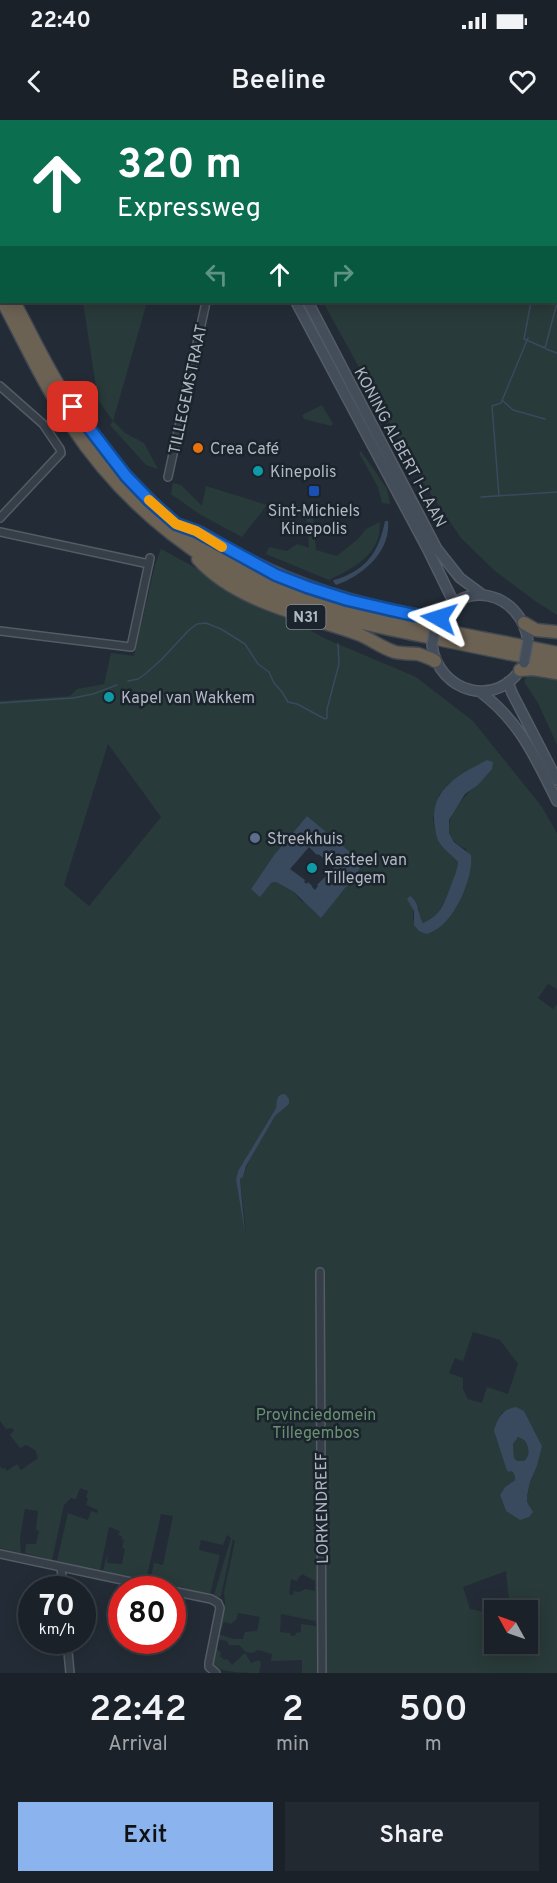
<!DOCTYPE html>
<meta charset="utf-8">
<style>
:root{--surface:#1a2128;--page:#232930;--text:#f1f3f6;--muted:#9fa3a8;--line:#383e45;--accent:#8bb4ee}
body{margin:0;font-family:Overpass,sans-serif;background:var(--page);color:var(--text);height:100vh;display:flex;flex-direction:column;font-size:22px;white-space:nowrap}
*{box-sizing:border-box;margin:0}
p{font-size:20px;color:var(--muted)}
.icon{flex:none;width:33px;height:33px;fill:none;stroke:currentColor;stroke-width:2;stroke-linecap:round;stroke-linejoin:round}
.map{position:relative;height:1553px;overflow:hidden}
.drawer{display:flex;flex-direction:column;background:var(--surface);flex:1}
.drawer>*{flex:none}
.guide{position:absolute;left:0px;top:0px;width:558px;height:183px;box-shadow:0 3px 15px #0003,0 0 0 2px var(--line);background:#0b6e4f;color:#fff;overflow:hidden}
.needle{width:39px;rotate:310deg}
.fabs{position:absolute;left:484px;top:1480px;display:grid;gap:12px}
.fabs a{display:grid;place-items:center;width:54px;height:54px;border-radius:0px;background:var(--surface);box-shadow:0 3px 15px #0003,0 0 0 2px var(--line);font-size:30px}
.speed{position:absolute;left:18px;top:1456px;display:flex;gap:12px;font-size:30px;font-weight:700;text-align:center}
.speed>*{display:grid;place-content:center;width:78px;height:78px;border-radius:50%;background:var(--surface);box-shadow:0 3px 15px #0003,0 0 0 2px var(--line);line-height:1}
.speed small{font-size:15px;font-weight:400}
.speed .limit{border:9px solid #d22;background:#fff;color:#111}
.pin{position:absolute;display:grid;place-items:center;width:51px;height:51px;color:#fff;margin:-26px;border-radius:12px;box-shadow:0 3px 9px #0006}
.me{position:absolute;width:66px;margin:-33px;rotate:276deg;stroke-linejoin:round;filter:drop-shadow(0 0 4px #0008)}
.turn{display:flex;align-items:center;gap:21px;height:126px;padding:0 18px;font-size:27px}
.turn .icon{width:78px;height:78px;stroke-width:2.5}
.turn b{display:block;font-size:42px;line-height:51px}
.lanes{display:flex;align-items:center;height:57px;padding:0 18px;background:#0003;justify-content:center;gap:30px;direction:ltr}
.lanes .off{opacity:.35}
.eta{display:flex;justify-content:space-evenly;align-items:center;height:102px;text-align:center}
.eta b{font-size:36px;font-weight:600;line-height:42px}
.primary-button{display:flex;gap:12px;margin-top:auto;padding:12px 18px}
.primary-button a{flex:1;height:69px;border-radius:0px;background:var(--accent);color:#111;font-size:24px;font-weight:600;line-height:69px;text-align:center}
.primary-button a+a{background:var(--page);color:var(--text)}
.status{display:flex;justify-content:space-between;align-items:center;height:42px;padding:0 30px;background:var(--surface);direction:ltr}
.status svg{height:16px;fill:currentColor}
header{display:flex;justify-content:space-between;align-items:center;height:78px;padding:0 18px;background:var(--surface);font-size:27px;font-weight:600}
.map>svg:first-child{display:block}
</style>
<div class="status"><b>22:40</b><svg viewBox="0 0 49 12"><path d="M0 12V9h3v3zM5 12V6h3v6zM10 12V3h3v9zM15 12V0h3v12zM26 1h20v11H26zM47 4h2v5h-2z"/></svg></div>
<header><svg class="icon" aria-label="back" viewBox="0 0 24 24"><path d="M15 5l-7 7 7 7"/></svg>Beeline<svg class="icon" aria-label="heart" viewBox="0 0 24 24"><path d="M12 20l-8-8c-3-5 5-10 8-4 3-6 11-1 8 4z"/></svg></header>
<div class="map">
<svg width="557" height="1553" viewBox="0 0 557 1553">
<rect width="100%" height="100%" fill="#232c36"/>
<path fill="#283a39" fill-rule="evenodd" d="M557,151V495L538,483L495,451L461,418L420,358L323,182H556Z
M83,182H147L113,301L125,313L144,323L158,349L146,345L110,305L113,301L98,280Z
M322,285L333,304L331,306L304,299L302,295Z
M361,331L387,369L390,384L382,383L378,367L359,333Z
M173,363L181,365L202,386L206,366L267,385L242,417L201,395L171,374Z
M306,392L313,395L316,430L337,436L358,419L366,409L380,402C379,408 380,416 377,421C369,441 347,451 329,460L266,434L269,427L287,431L297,424L309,428Z
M161,429L326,519L416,557L473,601L542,687L557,713V869L548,864L538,878L553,889L557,884V1553H302V1540L271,1541L272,1534L258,1530L253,1533L246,1532L239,1525H229L227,1521L217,1519L218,1514L234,1519H243L245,1512L257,1511L260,1497L238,1493L236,1500L231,1504L224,1502L221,1511L219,1510L225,1483L224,1472L235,1421L233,1419L221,1476L217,1478L214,1475L231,1418L227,1415L223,1425L201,1420L199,1430L220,1435L210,1474L150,1461L154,1443L163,1445L173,1396L161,1394L146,1460L103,1451L107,1436H108L107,1443L122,1444L125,1429L122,1428L124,1420L122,1419V1416L118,1415L120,1411L109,1407L100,1450L57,1441L68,1393L88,1400L91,1391L97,1393L98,1390L86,1385L88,1378L86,1377L88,1371L80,1368L76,1379L71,1378L64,1385L52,1440L25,1433L26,1424H36L39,1411L36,1410L38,1391L25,1389L20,1417L21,1433L0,1428V1346L2,1349L5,1348L7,1351L17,1344L21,1350L38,1338L35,1330L26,1325L20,1328L10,1315L14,1311L12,1308L6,1309L0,1301V581L70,576L77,569L104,564L111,533L134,536L155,445ZM108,624L161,697L89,786L64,765ZM488,640L492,649C475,667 422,709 466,729C467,738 469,750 468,758C466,776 446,805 431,813L413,800V787L419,788V795L423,803C443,792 444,785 451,765C454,757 457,751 458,742L437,719L433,699L439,675L448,664ZM307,696L357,753L302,782L294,772L276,762L251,769L274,735ZM277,983L279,991C264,1009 250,1034 243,1057L240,1058L246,1112L236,1060L240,1048L276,988ZM473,1212L500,1220L518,1244L508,1274L487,1267L482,1283L468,1279L463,1269V1258L449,1253L455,1238L463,1241ZM524,1291L542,1326L537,1346L530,1362L526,1382L530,1386L506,1391L500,1375L505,1367L515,1360V1356L512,1351L508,1352L495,1315V1306L502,1292ZM506,1451L510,1491H528V1524H495V1494L470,1489L463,1467ZM302,1454L315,1461V1471L305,1469L299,1472L294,1471L293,1475L289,1474L291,1459L297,1461L299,1457ZM281,1494L315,1501L317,1506L301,1504V1512L296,1513L295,1516H291L290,1513L280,1512Z
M536,553L557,558V625L538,583L524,562L526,557Z
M517,1317L524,1320L529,1329L527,1338L524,1341H517L514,1338L513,1324Z
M215,1527L221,1533L220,1537H222L224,1540L227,1539L232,1545L245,1533L251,1543L259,1540L261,1544L259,1553C248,1553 214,1553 212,1542C212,1537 214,1531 215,1527Z"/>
<path fill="#394a5e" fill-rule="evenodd" d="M385,401H388C391,432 362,456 336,465L333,461L334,460C366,451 379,432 385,401Z
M487,640L493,642L492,649L478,665L465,674L449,700V713L454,722L471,735C474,759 452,809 426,814L419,811L414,805V791L407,779L410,776C420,783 417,793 423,803C442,794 444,784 451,765C454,757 457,751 458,742C452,735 444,730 439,722C436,717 436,713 435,708C428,670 458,655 487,640Z
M307,696L363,743L357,753L321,798L294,772L276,762L271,763L260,777L251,769L274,735ZM309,727L317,735L318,734L325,739L324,741L334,748L317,765L318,766L315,770L312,767V766L308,762L307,764L304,762L305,760L290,749Z
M285,974L289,979V984L275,996L246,1046L243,1057L240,1059L245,1113L236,1060L238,1051L276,988C277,981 276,974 285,974Z
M516,1287L524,1291L542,1326L537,1346L530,1362L527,1376V1382L533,1392L529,1397L520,1400L506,1391L500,1375L505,1367L515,1360V1356L512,1351L508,1352L506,1348L494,1311C497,1298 503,1289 516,1287ZM518,1317L524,1320C529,1326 531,1335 524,1341H517L514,1338L513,1324Z"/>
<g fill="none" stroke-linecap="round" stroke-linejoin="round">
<path stroke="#394a5e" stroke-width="1.5" d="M531,182L524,219L545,228L557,183
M546,229L557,233
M503,281L513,290L545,299
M499,376L492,286L501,283L528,218
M481,377L557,372
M128,561L138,559L144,555L161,540L189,510L197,504L206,503L221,509L245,524L258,544L269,552L274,563L282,572L288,582L297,584L325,599L327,598V589L339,544L338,524
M0,583L73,578L93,574L117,565"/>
<g stroke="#545b65" stroke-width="10">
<path id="street" d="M199,0V2
M220,0L221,2
M279,0V2
M4,2V0
M302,2L304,0
M554,2L556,0
M0,11L2,7
M0,91L2,94
M0,266L43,304L60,329L61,333L0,398
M168,357L206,182
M0,412L149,444
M0,511L131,527L150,438
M320,1152L322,1553
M0,1434L169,1470
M61,1447L63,1470
M172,1471L211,1479L218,1483L220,1488L209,1543V1547L216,1553
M67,1521L70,1553"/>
</g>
<g stroke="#545b65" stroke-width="12">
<path id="secondary" d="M208,0L209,2
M469,0L470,2
M556,93L557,94
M0,145L2,149
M296,182L428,430L454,483
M308,182L437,429L460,458L483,475
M436,503C461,457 521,471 528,521
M432,525C438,573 499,590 523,545
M508,562L512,573L557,660
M479,571C520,601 535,637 557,681"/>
</g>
<g stroke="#414852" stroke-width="15">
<path id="highway" d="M0,156L2,158
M3,182C25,223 45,267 71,305C126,388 206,451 300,485C341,500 384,508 428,517C471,526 514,535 557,543
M14,182C31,213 46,247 66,277C122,364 203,445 305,477C387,503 473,515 557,533
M200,413C257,448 311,471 376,487C397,492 418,497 439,498
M198,439C236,482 305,495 358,514C371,519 382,528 395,532C403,534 410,533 418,534C424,536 430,538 435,541
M524,503L536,510L557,512
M520,550L533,549L557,553"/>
</g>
<use href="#street" stroke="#363e47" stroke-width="7"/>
<use href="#secondary" stroke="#444d5a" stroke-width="9"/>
<use href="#highway" stroke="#6c6254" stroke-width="12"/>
<g stroke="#545b65" stroke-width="12" stroke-linecap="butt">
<path id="secondary-bridge" d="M432,525L436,503
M524,543L528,521"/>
</g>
<use href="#secondary-bridge" stroke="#444d5a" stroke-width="9"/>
</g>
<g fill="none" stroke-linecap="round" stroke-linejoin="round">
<g stroke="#114b97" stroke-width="15">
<path id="route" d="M73,287L126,356L150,381L176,404L196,411L276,455L307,467L348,480L391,490L414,495L439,498"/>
</g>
<use href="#route" stroke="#1a73e8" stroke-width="10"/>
<path stroke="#f59e0b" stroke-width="10" d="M149,380L176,404L196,411L222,427"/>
</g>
<circle fill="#e8710a" stroke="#1b232c" stroke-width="2" cx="198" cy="328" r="6"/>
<g fill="#0f9aa8" stroke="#1b232c" stroke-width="2">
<circle cx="258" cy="351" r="6"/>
<circle cx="109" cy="577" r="6"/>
<circle cx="312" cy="748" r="6"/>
</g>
<rect fill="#1a4fb4" stroke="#1b232c" stroke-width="2" x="308" y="365" width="12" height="12" rx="3"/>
<circle fill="#5c6f8a" stroke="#1b232c" stroke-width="2" cx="255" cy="718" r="6"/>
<g text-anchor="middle" stroke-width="5" stroke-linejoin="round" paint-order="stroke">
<rect fill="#1b232c" stroke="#848b96" stroke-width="1.5" x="286.5" y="485" width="39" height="24" rx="4.5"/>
<g font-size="15" font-weight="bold" fill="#b1b8c3">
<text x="306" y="502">N31</text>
</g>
<g font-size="16" fill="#b1b8c3" stroke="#1b232c">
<text transform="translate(187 269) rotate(-78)" y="6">TILLEGEMSTRAAT</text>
<text transform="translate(401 327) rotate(62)" y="6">KONING ALBERT I-LAAN</text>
<text transform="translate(321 1388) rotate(-91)" y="6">LORKENDREEF</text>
</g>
<g font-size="16" fill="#b1b8c3" stroke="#1b232c" text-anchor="start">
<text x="210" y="334">Crea Café</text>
<text x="270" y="357">Kinepolis</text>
<text x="314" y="396" text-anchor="middle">Sint-Michiels<tspan x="314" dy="18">Kinepolis</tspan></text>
<text x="121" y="583">Kapel van Wakkem</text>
<text x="267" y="724">Streekhuis</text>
<text x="324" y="745">Kasteel van<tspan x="324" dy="18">Tillegem</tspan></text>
</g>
<g font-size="16" fill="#6a9272" stroke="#1b232c">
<text x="316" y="1300">Provinciedomein<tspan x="316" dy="18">Tillegembos</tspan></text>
</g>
</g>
</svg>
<div class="fabs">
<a><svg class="needle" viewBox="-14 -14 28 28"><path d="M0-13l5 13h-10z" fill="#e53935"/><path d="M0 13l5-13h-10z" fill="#9fa3a8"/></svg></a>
</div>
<div class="speed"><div>70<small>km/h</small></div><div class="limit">80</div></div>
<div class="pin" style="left:73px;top:287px;background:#d93025"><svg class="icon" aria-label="arrive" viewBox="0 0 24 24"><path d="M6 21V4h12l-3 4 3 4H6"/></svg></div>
<svg class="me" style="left:439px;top:498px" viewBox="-20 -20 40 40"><path d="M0-17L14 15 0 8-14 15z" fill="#1a73e8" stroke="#fff" stroke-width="4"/></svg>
<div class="guide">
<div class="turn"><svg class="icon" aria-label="ahead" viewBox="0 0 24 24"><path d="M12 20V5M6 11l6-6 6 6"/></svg><div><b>320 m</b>Expressweg</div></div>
<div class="lanes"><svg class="icon off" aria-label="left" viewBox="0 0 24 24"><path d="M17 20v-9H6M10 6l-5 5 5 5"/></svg><svg class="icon" aria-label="ahead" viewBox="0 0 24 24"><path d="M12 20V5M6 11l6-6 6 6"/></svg><svg class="icon off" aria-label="right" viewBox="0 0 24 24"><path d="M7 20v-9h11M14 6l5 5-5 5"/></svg></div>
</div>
</div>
<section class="drawer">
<div class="eta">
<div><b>22:42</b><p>Arrival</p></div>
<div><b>2</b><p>min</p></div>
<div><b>500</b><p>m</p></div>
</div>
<div class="primary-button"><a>Exit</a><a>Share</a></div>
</section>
